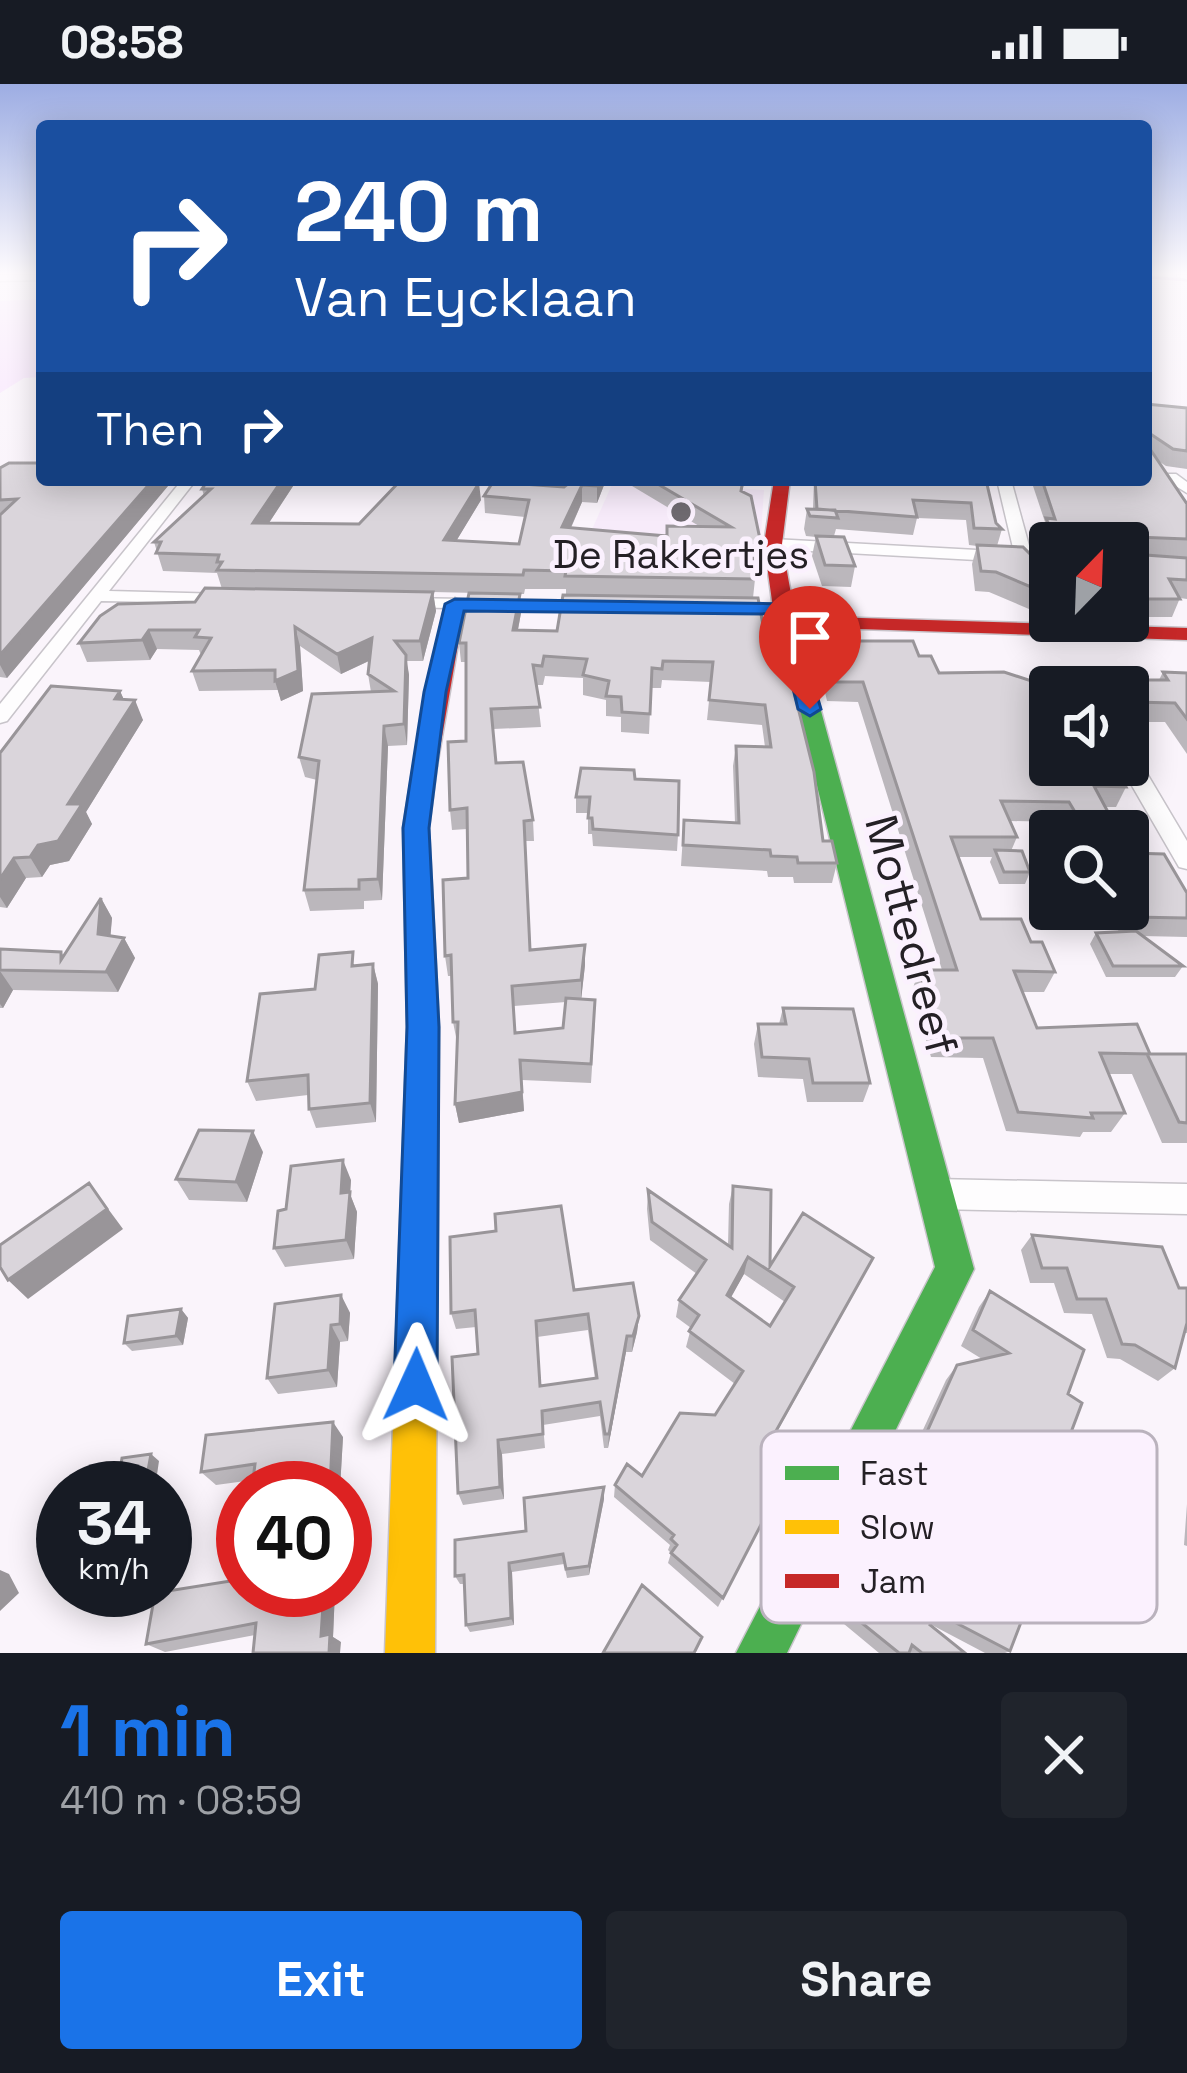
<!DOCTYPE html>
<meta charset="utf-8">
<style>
:root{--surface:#171b24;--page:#20242c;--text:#f1f3f6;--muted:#9ea1a6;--accent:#1a73e8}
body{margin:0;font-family:"Space Grotesk",sans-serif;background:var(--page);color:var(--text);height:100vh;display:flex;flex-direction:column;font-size:45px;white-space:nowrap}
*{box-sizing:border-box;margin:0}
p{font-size:39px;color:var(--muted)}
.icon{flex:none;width:66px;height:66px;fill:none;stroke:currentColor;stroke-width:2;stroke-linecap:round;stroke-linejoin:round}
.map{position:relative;height:1569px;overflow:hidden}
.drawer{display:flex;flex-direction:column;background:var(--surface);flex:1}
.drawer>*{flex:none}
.guide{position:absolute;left:36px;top:36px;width:1116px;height:366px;border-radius:12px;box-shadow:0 6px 30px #0003;background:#1a4fa0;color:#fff;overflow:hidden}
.needle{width:78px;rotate:23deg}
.fabs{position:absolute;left:1029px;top:438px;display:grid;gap:24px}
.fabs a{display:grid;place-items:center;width:120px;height:120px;border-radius:12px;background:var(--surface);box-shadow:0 6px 30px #0003;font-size:60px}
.speed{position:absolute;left:36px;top:1377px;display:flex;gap:24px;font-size:60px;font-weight:700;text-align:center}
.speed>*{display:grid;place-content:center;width:156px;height:156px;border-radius:50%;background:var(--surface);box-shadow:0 6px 30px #0003;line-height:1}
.speed small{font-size:30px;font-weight:400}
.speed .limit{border:18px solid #d22;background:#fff;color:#111}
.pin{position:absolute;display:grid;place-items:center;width:102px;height:102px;color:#fff;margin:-123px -51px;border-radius:50% 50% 50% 0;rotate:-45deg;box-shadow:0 0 12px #0007}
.pin .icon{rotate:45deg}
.me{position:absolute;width:132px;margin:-66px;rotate:1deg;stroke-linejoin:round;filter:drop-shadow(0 0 9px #0008)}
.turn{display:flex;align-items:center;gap:42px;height:252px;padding:0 60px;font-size:54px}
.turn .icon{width:156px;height:156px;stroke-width:2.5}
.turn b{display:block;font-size:84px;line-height:102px}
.then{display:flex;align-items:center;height:114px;padding:0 60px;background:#0003;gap:24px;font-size:45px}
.round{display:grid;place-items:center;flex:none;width:126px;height:126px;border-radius:12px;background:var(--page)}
.overview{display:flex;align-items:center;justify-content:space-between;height:204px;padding:0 60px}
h1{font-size:72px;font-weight:600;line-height:90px;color:var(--accent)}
.button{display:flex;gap:24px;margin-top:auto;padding:24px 60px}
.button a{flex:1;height:138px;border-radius:12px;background:var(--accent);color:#fff;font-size:48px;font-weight:600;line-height:138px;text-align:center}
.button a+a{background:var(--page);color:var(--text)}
.status{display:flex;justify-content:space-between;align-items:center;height:84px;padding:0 60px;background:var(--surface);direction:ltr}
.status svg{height:33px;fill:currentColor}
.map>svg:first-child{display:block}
</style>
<div class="status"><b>08:58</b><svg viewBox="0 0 49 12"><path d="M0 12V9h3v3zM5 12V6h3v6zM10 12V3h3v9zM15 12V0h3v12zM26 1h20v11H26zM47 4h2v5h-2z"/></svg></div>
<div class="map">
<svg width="1187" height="1569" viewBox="0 0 1187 1569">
<rect width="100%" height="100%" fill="#faf4fb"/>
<path fill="#f7ebfa" d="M614,396L764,406L760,463L590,450Z"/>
<path fill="#f7e2fd" d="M42,215V293L24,294L0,309V217Z"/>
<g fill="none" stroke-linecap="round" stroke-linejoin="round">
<path stroke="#cda3db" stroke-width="3" d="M1146,193L1187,196"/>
<g stroke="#c8c4ca" stroke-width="3">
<path id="street" d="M0,191H42V196L0,197Z
M1177,191H1187V195L1178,193Z
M1166,390H1176L1187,398V409L1166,396Z
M182,396H196L109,507L226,510L235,515L232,519L101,517L7,637L0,639V620Z
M997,396H1011L1031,469L1050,470V480L773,465L765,460L773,455L1014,468Z
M405,514L592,517L601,522L592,527L399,523V515Z
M1128,669L1136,671L1187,757V785L1179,783L1120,681H1128Z
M935,1095L1187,1100V1130L935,1125L924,1121L919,1110L924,1099Z"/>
</g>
<g stroke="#c8c4ca" stroke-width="3">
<path id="fast" d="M807,609L818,616L974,1185L787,1569H736L935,1183L796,616Z"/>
</g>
<g stroke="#c8c4ca" stroke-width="3">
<path id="slow" d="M425,674L437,682L429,744L439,943L435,1569H385L407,943L403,744L413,682Z"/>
</g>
<g stroke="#c8c4ca" stroke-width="3">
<path id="jam" d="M774,396H790L782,460L795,532L1187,544V556L798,543L818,616L807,623L799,621L773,524L764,460Z
M455,514L465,520L437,682L425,690L413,682L445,520Z"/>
</g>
<use href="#street" fill="#fefdfe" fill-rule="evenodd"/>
<use href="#fast" fill="#4caf50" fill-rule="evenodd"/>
<use href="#slow" fill="#ffc107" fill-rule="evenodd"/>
<use href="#jam" fill="#c62828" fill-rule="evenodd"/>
</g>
<path fill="#bbb7bc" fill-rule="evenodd" d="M1146,320L1187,324V385L1166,382L1157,376L1187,420V515L1180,514L1172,533H1128V459H1050V466L1046,465L1040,452L1045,438L1031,396H1146Z
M0,384L42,396H173L7,594L0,593Z
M297,396L269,439L359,440L481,416L456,457L519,460L525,433L485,429L484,412L504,398V396H606L597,419L582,418L571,444L666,452L699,442L622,396H745L742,408L762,465L760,483H753L755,495L753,514L566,511V505H525L524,510L433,508L436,527L423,577H406L409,591L407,661L388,662L382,816L364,817V825L310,827L304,806L317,696L305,693L299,673L371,608L368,590L369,577L341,590L300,562L303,607L281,617L278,606L199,607L192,587L201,571L199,566L157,565L150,576L87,578L79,559L195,518L222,505L217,489L163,487L154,458L204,412L202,405Z
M814,396H986L996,439L1002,445L997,462L1050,490V517L1036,528L989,508L975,507L972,480L977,462L969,461L966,436L917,434L913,451L836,445L834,452L855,482L851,503L822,502L812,472L816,453L806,452L804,445L807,425H813Z
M521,529L518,546L766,557L823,757L837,779L832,799H794L793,793H768L767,787L681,782L684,736L735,739L733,682L736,662L765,663L762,641L707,636L711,598L662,596L661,604H651L649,650L621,648V633L606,632V616L583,611V594L545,592L543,601H536L541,643L493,645L496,679L533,736L534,757H525L530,866L585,861V881L581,915L595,936L591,999L522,996L524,1027L459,1039L455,1020L457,958L453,938L452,892H448L445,872L468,794L467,745L452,746L450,726L466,657V578H461L459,559ZM566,918L563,944L515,948L514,922Z
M816,532L852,557L919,572L939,589L1126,703L1116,723H1105L1116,743L1114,747H1065L1060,738L1010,737L1017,753L1011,767L1030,788L1025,800H999L990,778L992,773H958L981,835L1031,858L1055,888L1044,908H1022L1037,944L1150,970H1187V1059H1162L1132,990H1108L1125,1029L1111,1048H1083L1080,1053L1006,1047L983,974L931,973L912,907L919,886H942L858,618L827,617L812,551Z
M1163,588L1187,589V670L1165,638H1128V603H1115L1118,596H1159Z
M120,607L124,616L143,636L86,728L92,740L69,777L50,781L42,793L26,794L7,824L0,823V669Z
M635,695L678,751L677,767L593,762L592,750H588V729H576V713Z
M1129,769L1187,809V853L1143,852L1183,882L1175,893H1106L1090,860L1096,849L1119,848L1107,825H1128Z
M101,814L112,834L110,852L124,854L135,874L118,908L13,906L3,924H0V865L61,868L64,872Z
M373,880L378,900L376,1038L316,1044L309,1025L308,1011L256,1017L247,997L315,905L357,882Z
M783,924L870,999L863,1018H807L803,995L758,993L754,960L758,940H779Z
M263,1068L247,1118L189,1116L176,1095Z
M351,1096L350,1110L357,1128L354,1175L285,1183L274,1164L286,1125Z
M733,1102L770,1182L864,1192L773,1355L796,1373L718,1523L668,1479L671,1469L668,1466L670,1461L614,1413L615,1401L642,1392L715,1331L735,1300L686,1263L691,1244L676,1233L679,1216L697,1190L650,1156L647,1125L648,1106L728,1161L729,1120ZM744,1190L785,1218L770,1242L730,1214Z
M1032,1151L1179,1204H1187V1249H1185L1175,1284L1158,1297L1120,1275L1107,1274L1092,1230L1064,1229L1054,1199H1030L1021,1166Z
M574,1206L639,1232L637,1248L632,1268H626L608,1364H604L600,1332L543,1341L545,1364L502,1370L504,1415L463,1421L458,1409L478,1270L476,1243L456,1245L451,1229ZM588,1246L595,1295L541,1302L537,1253Z
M990,1207L1068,1310L1048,1436L1080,1525L1062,1533L1032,1510L1010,1567L1005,1569H985L930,1540L965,1569H879L838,1535L898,1403L908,1391L958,1446L996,1475L1015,1429L973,1405L915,1363L946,1296L957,1281L982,1275L961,1262L979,1223Z
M341,1211L350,1229L348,1257L340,1258L337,1303L278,1310L267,1294Z
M181,1225L188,1234L183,1261L132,1267L124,1259Z
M343,1353L340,1404H252L253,1396L216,1401L201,1388Z
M604,1415L589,1491L567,1494L564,1480L512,1488L514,1541L470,1548L466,1541L465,1500H460L455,1492L526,1447Z
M1187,1420V1462L1184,1461Z
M243,1506H335L333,1553L341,1558L255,1551L165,1568L146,1560Z"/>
<path fill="#999599" d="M153,396H173L7,594L0,581V571Z
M282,396H297L257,457L253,439Z
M600,396H606L597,419V402Z
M479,399L481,416L446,474L444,456Z
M582,401V418L563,461L562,443Z
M1050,503V517L1036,528L1043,508Z
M433,508L436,527L423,577L420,557Z
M520,510L521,529L514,566L513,546Z
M295,543L300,562L303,607L281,617L275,597Z
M149,546L157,565L150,576L142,556Z
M372,554L375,574L341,590L337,570Z
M406,571L409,591L407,661L404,640Z
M120,607L129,627L135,616L143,636L86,728L92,740L69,777L50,781L42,793L30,773L68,720Z
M384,642L388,662L382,816L378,795Z
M14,774L26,794L7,824L0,813V795Z
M101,814L112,834L109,870L98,850Z
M124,854L135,874L118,908L106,888Z
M585,861V881L581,917V896Z
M373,880L378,900L376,1038L370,1019Z
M0,887L13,906L3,924L0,920Z
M520,976L524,1027L459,1039L455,1020Z
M253,1047L263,1068L247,1118L236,1098Z
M343,1076L351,1096L350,1110L357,1128L354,1175L346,1156L341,1109Z
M89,1099L123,1145L28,1215L8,1196Z
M748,1173L744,1190L723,1228L727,1211Z
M341,1211L350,1229L348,1257L340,1240Z
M181,1225L188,1234L183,1261L176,1252Z
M639,1232L637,1248L632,1268L633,1252Z
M331,1241L340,1258L337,1303L328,1286Z
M627,1252L626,1268L608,1364L609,1350Z
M333,1338L343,1353L340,1404H330Z
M498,1356L502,1370L504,1415L500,1403Z
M151,1370L159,1377L155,1404H147Z
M604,1403V1415L589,1491V1482Z
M509,1479L512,1488L514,1541L511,1534Z
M0,1486L9,1490L19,1509L0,1527Z
M324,1506H335L333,1553L341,1558L340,1569H329L321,1552Z"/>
<path fill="#dad5db" stroke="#999599" stroke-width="3" fill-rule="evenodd" d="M1146,320L1187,324V367L1173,365L1146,347Z
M1146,359L1187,420V455L1136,453L1131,457L1132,470L1187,474V496L1169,495L1180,515H1128V459H1059L1060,449L1052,448L1046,434L1055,435L1042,396H1146Z
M9,379H42V396H153L0,571V431L17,415L0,416V384Z
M208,396H282L253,439L359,440L401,396L479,399L444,456L519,460L529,416L484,412L493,398L564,403L573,396H600L597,402L582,401L562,443L667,452V442L731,443L651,396H743L741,407L751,412L762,465H751L755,495L565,492L566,487L524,486L523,491L217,486L222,478H217L219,471L156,469L161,458H154L211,405H202Z
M815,396H986L996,439L1002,445L974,444L971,419L913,416L917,433L817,425Z
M807,425L835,426L838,434L810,432Z
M816,452L844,453L855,482L825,481Z
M977,461L1023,463L1050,490V503L1043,508L996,488L981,487Z
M205,504L433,508L420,557H395L406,571L404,640L384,642L378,795L359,796V805L304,806L319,677L299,673L312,610L394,607L368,590L372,554L337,570L295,543L298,587L275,597V586L192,587L211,554L195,553L199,546H149L142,556L79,559L100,532L118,520L195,518Z
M469,509L520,510L513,546L557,547L563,511L758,514L766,557L783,563L814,688L823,757H832L837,779H798L797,773L771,772L770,766L683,761L684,736L739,739L736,662L771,663L765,621L709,616L713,578L663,577L662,585L652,584L650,630L622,628L621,613L606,612L609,597L583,591L587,575L544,572L542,582L533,581L540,623L491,625L496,679L523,678L533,736L524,737L530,866L585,861L581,896L512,902L515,949L563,944L566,914L595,916L591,980L520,976L522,1008L455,1020L458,938H453L451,871L445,872L443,796L468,794L467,724L450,726L448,658L466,657V559H459Z
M816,532L845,533L852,557H913L919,572H931L939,589L1004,588L1050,603V681H1114L1126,703L1094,702L1116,743H1084L1069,718L1001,717L1017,753H951L981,835H1021L1031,858H1042L1055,888L1014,887L1037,944L1137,940L1150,970L1100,969L1125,1029H1091L1093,1034L1018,1028L993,954H940L919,886H957L863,598H831Z
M1163,588L1187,589V635L1175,619L1132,618L1128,612V603H1122L1118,596H1168Z
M51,602L120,607L115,615L135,616L68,720H82L58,757L38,761L30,773L14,774L0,795V669Z
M581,684L634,686L635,695L679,697L678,751L593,745L592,734H588L590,713H576Z
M995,766L1022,767L1030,788H1004Z
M1129,769L1164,770L1187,809V834L1132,833L1127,825L1128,802L1146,800Z
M101,814L98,850L124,854L106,888L0,886V865L61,868V876Z
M1136,847L1183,882H1113L1096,849Z
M353,868L352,882L373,880L370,1019L309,1025L308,991L247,997L260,910L315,905L319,871Z
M783,924L853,925L870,999H813L809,975L762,973L758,940H786Z
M1147,970H1187V1039L1179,1038Z
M199,1046L253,1047L236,1098L176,1095Z
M343,1076L341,1109L350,1108L346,1156L274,1164L278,1127L286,1125L291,1082Z
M89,1099L107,1125L8,1196L0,1183V1161Z
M733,1102L771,1106L770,1182L803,1129L873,1174L772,1354L796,1373L723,1514L671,1469L677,1461L671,1455L674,1451L615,1401L627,1380L642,1392L680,1329L715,1331L743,1287L689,1247L699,1231L679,1216L706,1176L652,1138L648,1106L732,1164ZM748,1173L794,1203L770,1242L727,1211Z
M561,1122L574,1206L633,1199L639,1232L633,1252H627L609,1350H605L600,1318L542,1327L543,1350L498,1356L500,1403L458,1409L452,1273L478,1270L475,1226L451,1229L450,1153L496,1147L495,1130ZM588,1230L597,1294L540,1302L536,1237Z
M1032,1151L1162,1163L1179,1204H1187V1239L1175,1284L1135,1261L1122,1260L1106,1215H1077L1067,1184H1042Z
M990,1207L1084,1266L1068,1310L1082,1319L1055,1391L1064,1397L1048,1436L1101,1474L1080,1525L1038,1494L1010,1567L937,1529L930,1541L965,1569H922L912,1561L909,1569H899L847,1527L908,1391L964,1432L958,1446L1005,1481L1030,1417L986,1393L926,1350L957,1281L1009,1269L973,1246Z
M341,1211L340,1240L331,1241L328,1286L267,1294L275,1220Z
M181,1225L176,1252L124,1259L128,1232Z
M333,1338L330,1404H252L255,1380L201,1388L206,1351Z
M151,1370L145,1403L117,1404L122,1374Z
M604,1403L589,1482L566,1485L563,1470L509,1479L511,1534L466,1541L464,1491L455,1492V1456L526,1447L524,1414Z
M243,1495V1506H324L321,1552L330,1550L329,1569H253L256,1539L146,1560L155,1509Z
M642,1501L702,1553L694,1569H603Z"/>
<linearGradient id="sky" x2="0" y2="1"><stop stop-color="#9dade3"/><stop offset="0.46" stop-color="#fdfafd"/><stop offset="1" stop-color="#fdfafd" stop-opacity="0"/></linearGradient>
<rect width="1187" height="411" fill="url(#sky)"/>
<path fill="#1a73e8" stroke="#114b97" stroke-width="3" d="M455,515L790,520L821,625L810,632L798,625L775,530L464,527L446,608L429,744L439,943L437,1301L430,1316L416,1322L401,1316L394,1301L407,943L403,744L424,608L445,520Z"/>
<circle fill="#6f6a70" stroke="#fbf1fe" stroke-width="4.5" cx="681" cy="428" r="12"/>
<g text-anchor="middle" stroke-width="10" stroke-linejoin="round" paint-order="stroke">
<g font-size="39" fill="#242025" stroke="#fbf1fe">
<text x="681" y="484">De Rakkertjes</text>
</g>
<g font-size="45" fill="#242025" stroke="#fbf1fe">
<text transform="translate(912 851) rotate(75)" y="16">Mottedreef</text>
</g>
</g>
<rect x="761" y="1347" width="396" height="192" rx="18" fill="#fbf1fe" stroke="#bab2bd" stroke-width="3"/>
<rect x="785" y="1382" width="54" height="14" fill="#4caf50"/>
<rect x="785" y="1436" width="54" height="14" fill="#ffc107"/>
<rect x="785" y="1490" width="54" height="14" fill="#c62828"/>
<g font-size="33" fill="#242025">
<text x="860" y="1401">Fast</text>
<text x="860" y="1455">Slow</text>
<text x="860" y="1509">Jam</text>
</g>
</svg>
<div class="fabs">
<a><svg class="needle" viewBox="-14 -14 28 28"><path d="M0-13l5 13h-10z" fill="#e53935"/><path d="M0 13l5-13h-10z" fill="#9ea1a6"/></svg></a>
<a><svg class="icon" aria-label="sound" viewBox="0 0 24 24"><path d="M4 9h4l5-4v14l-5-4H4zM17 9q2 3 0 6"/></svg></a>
<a><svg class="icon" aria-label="search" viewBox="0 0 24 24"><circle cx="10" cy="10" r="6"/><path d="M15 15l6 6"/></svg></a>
</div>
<div class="speed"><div>34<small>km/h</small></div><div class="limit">40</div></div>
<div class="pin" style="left:810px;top:625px;background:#d93025"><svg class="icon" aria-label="arrive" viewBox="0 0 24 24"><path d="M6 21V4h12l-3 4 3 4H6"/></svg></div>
<svg class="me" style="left:416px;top:1301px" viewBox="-20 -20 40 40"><path d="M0-17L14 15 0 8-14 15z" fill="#1a73e8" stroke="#fff" stroke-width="4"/></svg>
<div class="guide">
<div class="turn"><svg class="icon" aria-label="right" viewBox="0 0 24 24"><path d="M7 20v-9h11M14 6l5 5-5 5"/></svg><div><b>240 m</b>Van Eycklaan</div></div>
<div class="then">Then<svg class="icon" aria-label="right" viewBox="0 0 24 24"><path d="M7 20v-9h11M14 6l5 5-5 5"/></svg></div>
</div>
</div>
<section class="drawer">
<div class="overview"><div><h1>1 min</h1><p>410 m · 08:59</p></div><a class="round"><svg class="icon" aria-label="close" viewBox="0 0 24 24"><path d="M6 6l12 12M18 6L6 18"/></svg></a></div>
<div class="button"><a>Exit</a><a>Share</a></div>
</section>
